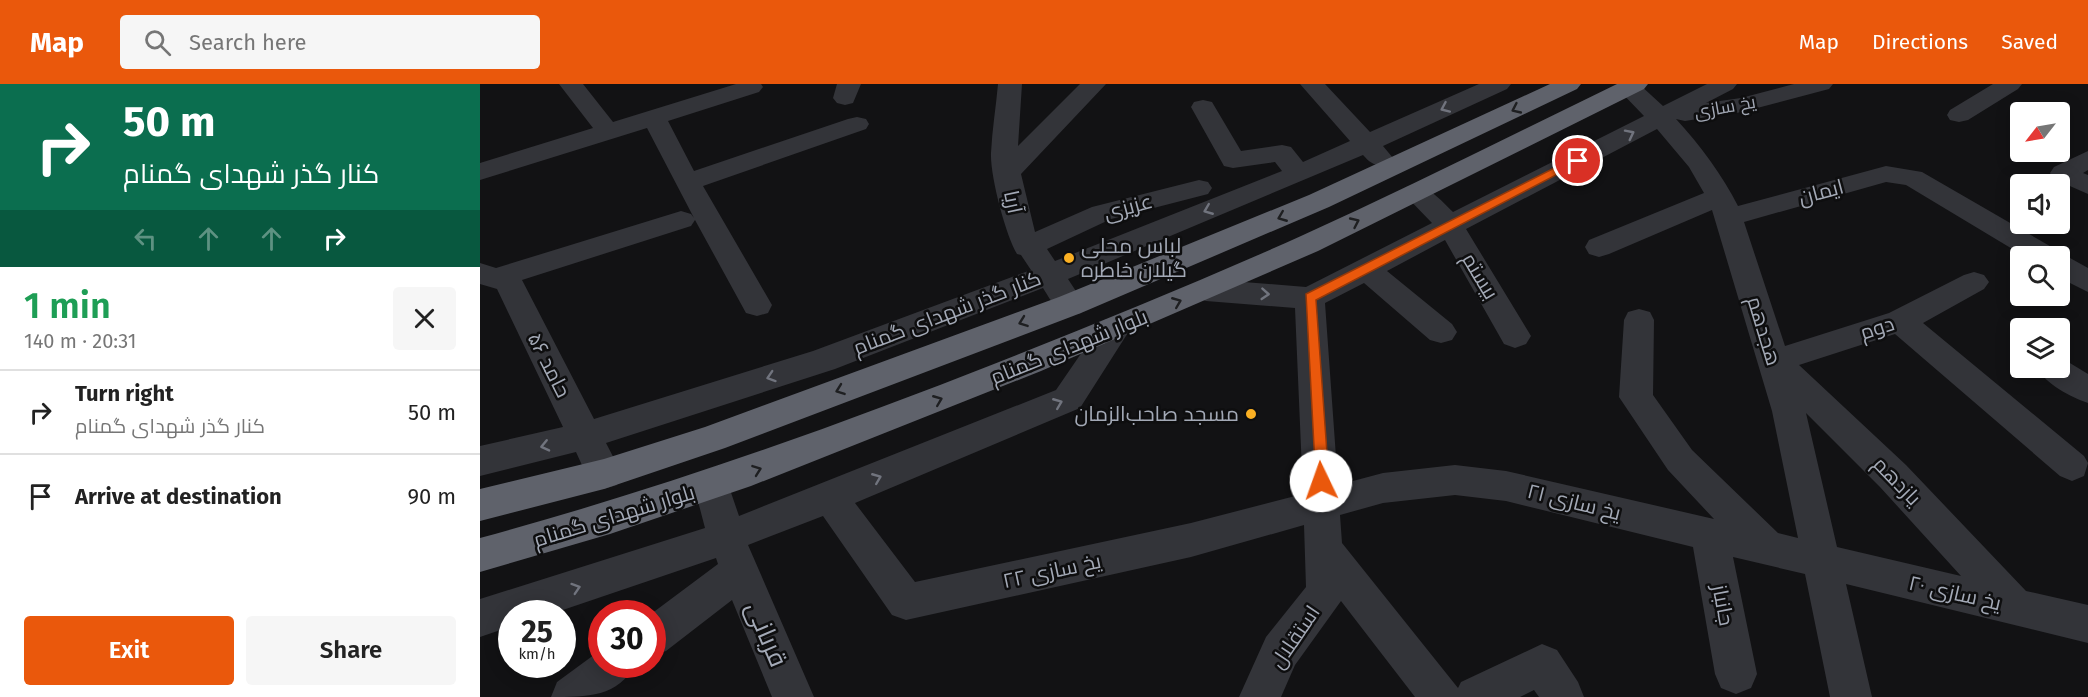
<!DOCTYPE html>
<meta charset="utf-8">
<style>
:root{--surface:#fff;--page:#f6f6f6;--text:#222;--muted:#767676;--line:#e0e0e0;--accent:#ea580c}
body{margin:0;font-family:"Fira Sans",Cairo,sans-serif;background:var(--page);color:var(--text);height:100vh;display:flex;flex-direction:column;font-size:22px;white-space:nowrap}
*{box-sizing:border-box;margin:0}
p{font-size:20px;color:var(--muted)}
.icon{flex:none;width:33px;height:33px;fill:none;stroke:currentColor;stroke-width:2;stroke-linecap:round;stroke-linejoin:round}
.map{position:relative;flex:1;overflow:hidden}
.panel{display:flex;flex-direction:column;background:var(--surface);width:480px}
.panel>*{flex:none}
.banner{background:#0b6e4f;color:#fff;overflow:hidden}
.needle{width:39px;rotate:239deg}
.buttons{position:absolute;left:1530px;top:18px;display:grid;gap:12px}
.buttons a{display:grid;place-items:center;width:60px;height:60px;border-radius:6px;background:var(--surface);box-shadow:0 3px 15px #0003;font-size:30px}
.speed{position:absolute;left:18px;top:516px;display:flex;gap:12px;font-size:30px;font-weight:700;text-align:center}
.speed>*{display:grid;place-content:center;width:78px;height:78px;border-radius:50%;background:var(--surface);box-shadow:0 3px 15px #0003;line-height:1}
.speed small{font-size:15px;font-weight:400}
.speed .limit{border:9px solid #d22;background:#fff;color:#111}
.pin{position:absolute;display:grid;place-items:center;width:51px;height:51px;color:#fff;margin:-26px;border:3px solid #fff;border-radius:50%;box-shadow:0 2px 6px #0007}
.me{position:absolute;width:66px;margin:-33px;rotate:357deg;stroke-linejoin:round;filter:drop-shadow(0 0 4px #0008)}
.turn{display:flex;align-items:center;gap:21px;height:126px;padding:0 24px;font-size:27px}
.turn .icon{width:78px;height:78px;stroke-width:2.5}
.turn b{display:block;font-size:42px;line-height:51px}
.lanes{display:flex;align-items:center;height:57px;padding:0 24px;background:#0003;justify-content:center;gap:30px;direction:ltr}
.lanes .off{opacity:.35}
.round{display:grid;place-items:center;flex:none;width:63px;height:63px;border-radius:6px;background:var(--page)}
.overview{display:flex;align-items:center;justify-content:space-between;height:102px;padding:0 24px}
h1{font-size:36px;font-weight:600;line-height:45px;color:#1e9e55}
.cta{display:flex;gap:12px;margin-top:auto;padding:12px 24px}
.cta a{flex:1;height:69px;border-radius:6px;background:var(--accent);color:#fff;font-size:24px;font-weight:600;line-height:69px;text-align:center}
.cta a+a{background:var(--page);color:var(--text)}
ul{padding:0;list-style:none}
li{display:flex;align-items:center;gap:18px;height:84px;padding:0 24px;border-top:2px solid var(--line)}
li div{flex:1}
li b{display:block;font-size:22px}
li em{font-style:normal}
header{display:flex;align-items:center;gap:36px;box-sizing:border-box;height:84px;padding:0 30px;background:var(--accent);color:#fff}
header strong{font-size:28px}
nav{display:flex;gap:33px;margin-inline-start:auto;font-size:21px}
.search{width:420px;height:54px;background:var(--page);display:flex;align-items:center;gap:15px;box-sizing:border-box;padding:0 21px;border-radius:6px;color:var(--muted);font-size:22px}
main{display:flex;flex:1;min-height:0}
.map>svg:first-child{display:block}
</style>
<header>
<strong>Map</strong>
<div class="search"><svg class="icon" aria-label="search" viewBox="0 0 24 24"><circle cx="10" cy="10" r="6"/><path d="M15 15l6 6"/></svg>Search here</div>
<nav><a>Map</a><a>Directions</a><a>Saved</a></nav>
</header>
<main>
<section class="panel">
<div class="banner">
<div class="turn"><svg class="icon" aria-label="right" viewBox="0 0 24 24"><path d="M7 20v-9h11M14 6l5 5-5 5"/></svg><div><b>50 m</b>کنار گذر شهدای گمنام</div></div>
<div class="lanes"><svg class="icon off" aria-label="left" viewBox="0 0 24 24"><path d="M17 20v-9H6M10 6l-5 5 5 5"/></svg><svg class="icon off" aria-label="ahead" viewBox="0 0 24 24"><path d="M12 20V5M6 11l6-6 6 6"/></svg><svg class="icon off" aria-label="ahead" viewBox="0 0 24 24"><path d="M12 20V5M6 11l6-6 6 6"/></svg><svg class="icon" aria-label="right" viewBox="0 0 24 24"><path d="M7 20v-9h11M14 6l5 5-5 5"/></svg></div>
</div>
<div class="overview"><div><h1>1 min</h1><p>140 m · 20:31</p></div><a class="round"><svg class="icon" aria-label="close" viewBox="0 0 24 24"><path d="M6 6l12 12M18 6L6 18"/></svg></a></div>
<ul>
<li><svg class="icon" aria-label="right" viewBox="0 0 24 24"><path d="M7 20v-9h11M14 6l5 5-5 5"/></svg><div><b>Turn right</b><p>کنار گذر شهدای گمنام</p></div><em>50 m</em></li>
<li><svg class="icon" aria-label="arrive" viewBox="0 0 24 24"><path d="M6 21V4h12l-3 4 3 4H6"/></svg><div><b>Arrive at destination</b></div><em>90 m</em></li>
</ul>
<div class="cta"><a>Exit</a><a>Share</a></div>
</section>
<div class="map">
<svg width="1608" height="613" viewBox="0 0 1608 613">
<rect width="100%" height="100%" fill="#121214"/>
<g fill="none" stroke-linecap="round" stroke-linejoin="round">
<path fill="#333439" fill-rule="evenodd" d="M79,0H103L133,38L256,0H281L283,3L279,8L188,37L214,87L368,35L377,33L386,35L389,40L386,45L223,102L292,221L288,229L277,232L266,229L215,136L211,142L42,196L114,335L333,267L551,186L541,171L537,170C526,152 510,92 511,69C512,46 516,23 518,0H542L538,62L600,0H626L541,90L555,148L612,123L719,96L728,98L732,104L728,110L631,135L567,165L575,177L802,87L795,78L753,84L744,82L711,23L714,18L723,16L732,18L761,67L802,61L811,63L823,78L870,57L820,0H845L890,48L999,0H1031L1027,5L903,62L913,74L909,80C896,83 891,80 883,71L588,195L605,221L601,229C579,235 574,221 563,204L355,285L126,359L142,390L137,401L124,405L111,401L96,368L0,392V362L83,343L17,205L0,200V179L16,184L201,127L211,130L214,134L167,44L0,96V79L113,44Z
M357,0H381L373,19L365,21L357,19L353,14Z
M1140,0H1159L1183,22L1227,0H1257L1253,5L1226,19L1261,14L1314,0H1353L1349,5L1262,28L1205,37L1196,35C1220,61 1243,92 1258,122L1406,82L1442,88L1575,165L1579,171L1590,174L1608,184V208L1580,194V172H1544L1426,101L1406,98L1264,138L1305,262L1409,229L1484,191L1494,188L1504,191L1509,198L1504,205L1443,239L1604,372L1608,379L1604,392L1592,397L1580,392L1415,250L1319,281L1426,381L1546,507L1608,521V559L1366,500L1392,613H1350L1325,490L1253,473L1277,590L1271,604L1256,610L1241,604L1235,590L1213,463L1026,417L975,411L903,419L860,431L862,459L978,604L981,598L1062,560L1077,566L1098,598L1104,613H1059L1054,606L1040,613H935L861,517L815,581L801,613H759L786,553L826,503L824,441L711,473L426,536L412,531L343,432L268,461L334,613H292L252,516L186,567L172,572L171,530L238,480L236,474L71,530H32V542L0,553V515L225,444L214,402L219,391L232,387L245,391L259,432L576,306L624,236L635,233L646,236L651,244L600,324L375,419L435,498L711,439L823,410L815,224L726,217L715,213L711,206L715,199L726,195L826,203L952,139L923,109L926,103C947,98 959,115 973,128L1164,32L1137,4ZM1177,45L1209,83L1224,109L1109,156L1105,163L1109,170L1119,173L1129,170L1232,126L1292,327L1318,454L1298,449L1212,366L1173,311L1174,236L1170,228L1159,225L1148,228L1144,236L1139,313L1188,386L1234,435L1026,387L975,381L903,389L858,401L845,219L884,199L950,256L961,259L972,256L977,248L972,240L907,187L965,156L1024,260L1035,264L1046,260L1051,252L986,145ZM1326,329L1400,403L1481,492L1357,463Z
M1513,0H1542L1538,5L1488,36L1479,38L1470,36L1467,31L1470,26Z
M1608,67V86L1603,89L1608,91V110L1574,95L1570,89L1574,83Z
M1580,273L1608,290V319C1591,313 1565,300 1558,284H1580Z
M122,565V580H155C139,613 107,613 71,613L77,598Z"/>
<path fill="#5f626b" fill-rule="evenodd" d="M1070,0H1101L1097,5L849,123L601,229L245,364L124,405L0,437V405L124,375L225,343L579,213L829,111Z
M1137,0H1168L1164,5L838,167L561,287L271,402L130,450L0,488V454C177,406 349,345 519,278C620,238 721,197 821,152C927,104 1032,51 1137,0Z"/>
</g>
<defs><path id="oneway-chevron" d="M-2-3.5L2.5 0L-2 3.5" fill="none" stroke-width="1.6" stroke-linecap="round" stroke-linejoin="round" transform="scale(1.5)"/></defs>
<g stroke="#71747e">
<use href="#oneway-chevron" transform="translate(965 24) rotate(156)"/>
<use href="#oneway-chevron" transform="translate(1150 50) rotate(-27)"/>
<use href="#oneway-chevron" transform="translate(728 126) rotate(158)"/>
<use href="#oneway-chevron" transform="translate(785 210) rotate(4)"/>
<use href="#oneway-chevron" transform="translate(291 293) rotate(162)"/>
<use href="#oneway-chevron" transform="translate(578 319) rotate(-22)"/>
<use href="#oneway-chevron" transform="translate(65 362) rotate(167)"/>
<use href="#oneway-chevron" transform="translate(397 394) rotate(-22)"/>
<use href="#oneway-chevron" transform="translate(96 504) rotate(-18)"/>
</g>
<g stroke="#1e1f21">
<use href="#oneway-chevron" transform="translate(1036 25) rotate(155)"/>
<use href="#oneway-chevron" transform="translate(802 133) rotate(158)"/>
<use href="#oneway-chevron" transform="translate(875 138) rotate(-25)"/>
<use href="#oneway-chevron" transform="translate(697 218) rotate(-22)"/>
<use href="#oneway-chevron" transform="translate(543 238) rotate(160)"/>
<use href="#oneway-chevron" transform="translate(360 306) rotate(160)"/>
<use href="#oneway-chevron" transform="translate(458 316) rotate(-22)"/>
<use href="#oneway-chevron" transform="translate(277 386) rotate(-20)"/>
</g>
<path fill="#ea580c" stroke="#983908" stroke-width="1.5" d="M1094,74L1103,77L836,216L849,397L841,403L836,401L826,210Z"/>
<g fill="#fbb023" stroke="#0e0e0f" stroke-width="2">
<circle cx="589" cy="174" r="6"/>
<circle cx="771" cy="330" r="6"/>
</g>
<g text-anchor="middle" stroke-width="5" stroke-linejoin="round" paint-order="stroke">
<g font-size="18" fill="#a3a9b6" stroke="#0e0e0f">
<text transform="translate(1245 23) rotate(-10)" y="6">یخ سازی</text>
</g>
<g font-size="21" fill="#a3a9b6" stroke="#0e0e0f">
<text transform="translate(1341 108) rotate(-15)" y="7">ایمان</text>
<text transform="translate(533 118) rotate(78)" y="7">آریا</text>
<text transform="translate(648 123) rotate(-15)" y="7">عزیزی</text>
<text transform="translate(1000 192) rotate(59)" y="7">بیستم</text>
<text transform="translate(467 229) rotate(-21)" y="7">کنار گذر شهدای گمنام</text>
<text transform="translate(1397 244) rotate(-18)" y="7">دوم</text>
<text transform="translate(1284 247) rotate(73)" y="7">هجدهم</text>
<text transform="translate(589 263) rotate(-22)" y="7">بلوار شهدای گمنام</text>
<text transform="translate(69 281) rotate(63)" y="7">حامد ۵۶</text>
<text transform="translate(1417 397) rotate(46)" y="7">یازدهم</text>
<text transform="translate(1094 418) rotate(14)" y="7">یخ سازی ۲۱</text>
<text transform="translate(134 432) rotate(-17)" y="7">بلوار شهدای گمنام</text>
<text transform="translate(572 487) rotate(-12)" y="7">یخ سازی ۲۲</text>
<text transform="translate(1475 509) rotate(13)" y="7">یخ سازی ۲۰</text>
<text transform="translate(1243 521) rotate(79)" y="7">جانباز</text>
<text transform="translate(815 553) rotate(-56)" y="7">استقلال</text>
</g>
<g font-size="21" fill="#a3a9b6" stroke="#0e0e0f" text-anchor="start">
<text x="601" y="169">لباس محلی<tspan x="601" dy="24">گیلان خاطره</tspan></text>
<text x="759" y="337" text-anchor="end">مسجد صاحب‌الزمان</text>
</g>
<g font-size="26" fill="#a3a9b6" stroke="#0e0e0f">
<text transform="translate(287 550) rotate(67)" y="9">قربانی</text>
</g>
</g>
</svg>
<div class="buttons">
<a><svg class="needle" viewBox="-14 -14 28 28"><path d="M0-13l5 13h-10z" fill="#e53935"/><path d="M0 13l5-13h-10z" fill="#767676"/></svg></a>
<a><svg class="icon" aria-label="sound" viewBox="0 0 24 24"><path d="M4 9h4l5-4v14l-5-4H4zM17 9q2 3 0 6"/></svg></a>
<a><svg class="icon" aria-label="search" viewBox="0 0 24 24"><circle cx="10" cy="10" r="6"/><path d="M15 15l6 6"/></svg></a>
<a><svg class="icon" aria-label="layers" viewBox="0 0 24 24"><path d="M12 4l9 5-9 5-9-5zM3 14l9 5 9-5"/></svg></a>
</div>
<div class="speed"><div>25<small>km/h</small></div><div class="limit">30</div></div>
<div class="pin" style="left:1098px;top:77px;background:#d93025"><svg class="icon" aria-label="arrive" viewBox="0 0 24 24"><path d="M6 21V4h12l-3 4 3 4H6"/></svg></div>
<svg class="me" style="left:841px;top:397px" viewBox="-20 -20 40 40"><circle r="19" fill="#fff"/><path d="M0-13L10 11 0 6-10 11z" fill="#ea580c"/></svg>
</div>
</main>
